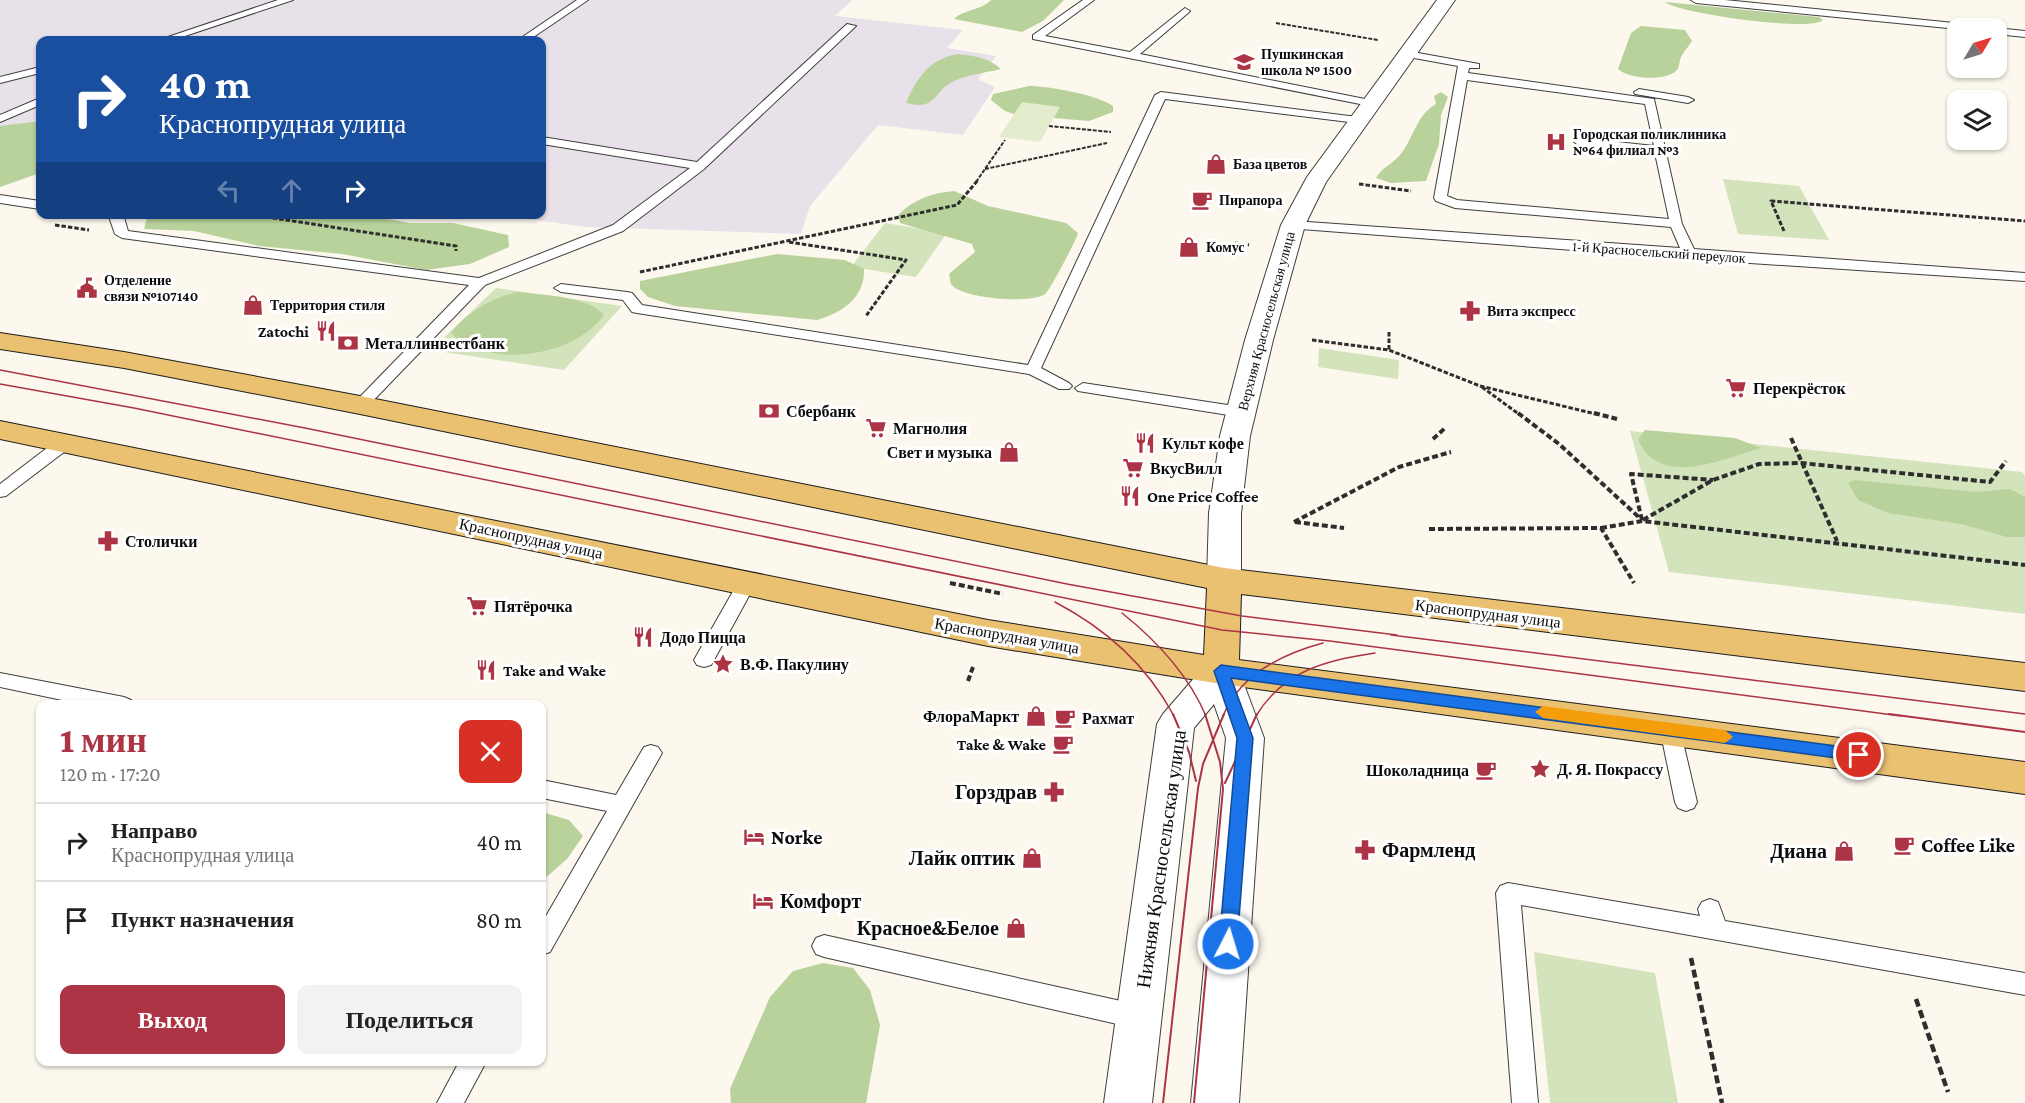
<!DOCTYPE html>
<html lang="ru">
<meta charset="utf-8">
<style>
:root{--surface:#fff;--page:#f2f2f2;--text:#202124;--muted:#757577;--line:#e0e0e0;--accent:#ac3444}
body{margin:0;font-family:"Crimson Pro",serif;background:var(--page);color:var(--text);height:100vh;display:flex;flex-direction:column;font-size:22px;white-space:nowrap}
*{box-sizing:border-box;margin:0}
p{font-size:20px;color:var(--muted)}
.icon{flex:none;width:33px;height:33px;fill:none;stroke:currentColor;stroke-width:2;stroke-linecap:round;stroke-linejoin:round}
.map{position:relative;flex:1;overflow:hidden}
.panel{position:absolute;left:36px;top:700px;width:510px;height:366px;display:flex;flex-direction:column;background:var(--surface);border-radius:12px;box-shadow:0 2px 4px #0004}
.panel>*{flex:none}
.top-card{position:absolute;left:36px;top:36px;width:510px;height:183px;border-radius:12px;box-shadow:0 2px 4px #0004;background:#1a4fa0;color:#fff;overflow:hidden}
.needle{width:39px;rotate:52deg}
.buttons{position:absolute;left:1947px;top:18px;display:grid;gap:12px}
.buttons a{display:grid;place-items:center;width:60px;height:60px;border-radius:12px;background:var(--surface);box-shadow:0 2px 4px #0004;font-size:30px}
.pin{position:absolute;display:grid;place-items:center;width:51px;height:51px;color:#fff;margin:-26px;border:3px solid #fff;border-radius:50%;box-shadow:0 2px 6px #0007}
.me{position:absolute;width:66px;margin:-33px;rotate:5deg;stroke-linejoin:round;filter:drop-shadow(0 0 4px #0008)}
.turn{display:flex;align-items:center;gap:21px;height:126px;padding:0 24px;font-size:27px}
.turn .icon{width:78px;height:78px;stroke-width:2.5}
.turn b{display:block;font-size:42px;line-height:51px}
.lanes{display:flex;align-items:center;height:57px;padding:0 24px;background:#0003;justify-content:center;gap:30px;direction:ltr}
.lanes .off{opacity:.35}
.round{display:grid;place-items:center;flex:none;width:63px;height:63px;border-radius:12px;background:var(--page)}
.headline{display:flex;align-items:center;justify-content:space-between;height:102px;padding:0 24px}
h1{font-size:36px;font-weight:800;line-height:45px;color:var(--accent)}
.button{display:flex;gap:12px;margin-top:auto;padding:12px 24px}
.button a{flex:1;height:69px;border-radius:12px;background:var(--accent);color:#fff;font-size:24px;font-weight:800;line-height:69px;text-align:center}
.button a+a{background:var(--page);color:var(--text)}
ul{padding:0;list-style:none}
li{display:flex;align-items:center;gap:18px;height:78px;padding:0 24px;border-top:2px solid var(--line)}
li div{flex:1}
li b{display:block;font-size:22px}
li em{font-style:normal}
.map>svg:first-child{display:block}
</style>
<div class="map">
<svg width="2025" height="1103" viewBox="0 0 2025 1103">
<rect width="100%" height="100%" fill="#fdf8ed"/>
<path fill="#e8e1ea" d="M0,0H852L835,16L963,30L947,48L996,56L978,79L995,87L963,135L878,125L810,206L801,234L587,227L499,215L542,214V40H40V143L0,152Z"/>
<path fill="#d3e3bb" d="M1723,179L1799,186L1829,240L1738,234Z
M885,223L947,233L916,277L851,267Z
M496,288L622,306L564,370L431,350Z
M1319,348L1399,360L1398,379L1318,367Z
M1630,431L2022,472L2025,476V614L1669,572Z
M1534,952L1655,973L1678,1103H1550Z"/>
<path fill="#b9d29c" d="M991,0H1064L1043,21L1022,32L954,19C964,9 980,11 991,0Z
M1665,2L1819,17L1823,20C1812,32 1680,14 1665,2Z
M1641,26L1685,30L1692,41C1689,46 1684,51 1681,57C1679,61 1680,66 1677,70C1666,82 1629,79 1618,69L1631,33Z
M958,54C974,56 988,57 1001,69C985,73 969,74 954,81C932,92 937,111 906,103C916,79 930,58 958,54Z
M1029,86C1049,86 1098,95 1113,106V112L1089,121L1017,115L1005,111L991,100L993,94Z
M1441,92L1448,97L1441,115L1439,144L1426,181L1391,183L1376,178C1382,167 1393,164 1400,155C1414,138 1416,115 1436,104L1434,96Z
M40,121V173L0,187V126Z
M954,191L988,206L1066,223L1078,233C1077,239 1049,292 1045,294C1032,304 961,299 951,284C950,281 950,277 949,274L975,252L972,244L900,223L898,215C914,199 932,193 954,191Z
M148,214L365,215L410,223H453L508,235L509,247L470,264L426,270L342,254L259,246L194,231L144,229Z
M777,254L845,260L864,269C865,298 842,313 817,320L675,306L648,297L640,289V281Z
M519,292C545,296 586,295 604,315C574,357 489,370 451,333C467,312 494,296 519,292Z
M1645,430L1735,438L1761,448C1721,459 1661,489 1638,440Z
M1854,480L1976,492L2010,489L2025,497V537H2007L1961,524L1888,513L1858,500L1848,483Z
M542,812L569,820L583,836L567,859L542,881Z
M823,963L853,968L870,990L880,1025L866,1103H731L730,1089L770,997L793,971Z"/>
<path fill="#e3eccc" d="M1022,102L1060,107L1040,142L999,137Z"/>
<g fill="none" stroke-linecap="round" stroke-linejoin="round">
<g stroke="#3f3f3f" stroke-width="2">
<path id="service" d="M278,0H293L173,40H159Z
M577,0H588L529,40H518Z
M1083,0H1094L1045,36L1130,52L1185,8L1190,11L1188,13L1140,54L1370,100L1376,103L1370,106L1033,39V35Z
M1691,0H1725L1974,25L1979,28L1958,29L1696,3Z
M847,24L856,26L704,169L623,231L485,285L366,408H354L352,405L469,285L122,238L115,234L108,214H123L128,231L479,278L613,225L690,168L542,144V137L697,162Z
M1994,28H1996L2025,31V37L1996,34V28Z
M1407,51L1479,64V68H1469L1468,73L1654,99L1682,224L1694,249L2025,273V281L1690,259L1288,228V222L1293,221L1680,248L1671,227L1455,208L1436,201L1434,198L1458,66L1403,56V52ZM1467,80L1645,104L1654,146L1580,138L1574,142L1580,146L1655,153L1669,219L1457,200L1447,196Z
M40,67V73L0,83V77Z
M1639,89L1688,97L1694,100L1688,103L1635,94L1634,92Z
M1161,92L1357,117L1363,120L1357,123L1165,99L1041,368L1069,383L1072,386L1069,389H1059L1029,374L637,313L632,312L623,300L561,292L554,288L561,284L627,292L632,293L642,305L1028,365L1155,95Z
M40,98V105L0,122V115Z
M0,195L40,201V209L0,203Z
M1083,383L1241,407L1249,412L1241,417L1078,391L1075,388Z
M66,437L74,442L72,446L6,496L0,497V484L60,438Z
M747,577L754,579L756,583L714,660L711,665L704,667L697,665L694,660L740,579Z
M0,673L124,697L131,700L134,705H86L0,687Z
M1670,721L1677,723L1680,729L1697,802L1694,808L1686,811L1678,808L1675,802L1660,729L1663,723Z
M651,745L658,747L662,753L550,952L542,955V923L607,811L542,798V780L616,795L644,747Z
M1508,883L1700,916L1698,909L1702,902L1710,899L1718,902L1725,921L2025,973V995L1521,905L1538,1103H1512L1496,893L1500,886Z
M824,935L1139,1005L1148,1009L1152,1017L1148,1025L1139,1029L824,957L816,954L812,946L816,938Z
M459,1062H486L464,1103H437Z"/>
</g>
<g stroke="#3f3f3f" stroke-width="2">
<path id="tertiary" d="M1437,0H1455L1326,182L1305,225L1273,340L1250,436L1241,513V580L1236,588L1224,592L1212,588L1207,580L1209,513L1220,436L1245,340L1281,225L1307,177Z
M1221,658L1234,662L1239,671L1264,738L1239,1103H1191L1226,738L1214,704L1194,728L1152,1103H1104L1157,724L1163,714L1208,662Z"/>
</g>
<g stroke="#1d1d1d" stroke-width="2">
<path id="primary" d="M0,333L124,352L360,396L1224,568L2025,663V691L1241,594L1239,660L2025,762V794L1221,684L988,646L0,439V421L988,620L1204,655L1207,588L360,414L124,368L0,349Z"/>
</g>
<path stroke="#2e2e2e" stroke-width="2" stroke-dasharray="4 1.5" stroke-linecap="butt" d="M1276,23L1378,40
M1049,126L1111,132
M985,169L1107,143
M976,182L1005,140"/>
<path stroke="#2e2e2e" stroke-width="3" stroke-dasharray="4.5 2" stroke-linecap="butt" d="M1359,184L1411,191
M247,214L456,246V251
M55,225L89,230
M1784,231L1771,201L2025,221
M789,242L906,260L866,316
M1235,243L1249,245
M640,272L957,205L978,180
M1389,332V350
M1312,340L1389,350L1480,386L1600,415
M1482,387L1520,415"/>
<path stroke="#2e2e2e" stroke-width="4" stroke-dasharray="6 3" stroke-linecap="butt" d="M1518,413L1559,444L1642,520
M1594,413L1617,419
M1791,438L1837,541
M1433,439L1445,428
M1642,520L1631,474L1713,480
M1643,520L1713,480L1759,464L1801,463L1990,482L2006,461
M1294,522L1399,467L1451,452
M1295,522L1344,528
M1601,528L1642,521L2025,565
M1429,529L1601,528L1634,583
M950,583L1003,594
M968,681L973,667"/>
<path stroke="#2e2e2e" stroke-width="4.5" stroke-dasharray="8 4" stroke-linecap="butt" d="M1691,958L1722,1103
M1916,999L1948,1092"/>
<use href="#service" fill="#fff" fill-rule="evenodd"/>
<use href="#tertiary" fill="#fff" fill-rule="evenodd"/>
<use href="#primary" fill="#e9c171" fill-rule="evenodd"/>
<path stroke="#ac3444" stroke-width="1.5" d="M0,370L305,428L1067,584L1242,616L1397,635
M0,384L134,408L1222,630L1330,641L1901,716
M1055,602C1106,629 1146,664 1174,716
M1122,613C1157,641 1188,674 1206,716
M1391,635L2025,714
M1223,716C1240,675 1282,654 1323,643
M1256,716C1283,671 1326,660 1375,653"/>
<path stroke="#ac3444" stroke-width="2" d="M1173,714L1189,752L1196,781
M1889,714L2025,732
M1225,783L1257,714
M1163,1103L1198,788L1203,764L1224,714
M1194,1103L1223,789L1220,762L1205,714"/>
</g>
<path fill="#1a73e8" stroke="#114b97" stroke-width="1.5" d="M1221,665L1859,749L1867,755L1859,761L1231,678L1253,738L1237,944L1234,949L1228,952L1222,949L1219,944L1237,738L1214,671Z"/>
<path fill="#f59e0b" d="M1543,706L1725,730L1733,737L1725,743L1543,718L1535,712Z"/>
<defs>
<g id="school-bare" transform="scale(1.62)"><path d="M0-5L7-2L0 1L-7-2ZM-4 1L0 2.5L4 1V4Q0 6-4 4Z" fill="#ac3444" stroke="#fff" stroke-width="2.5" paint-order="stroke"/></g>
<g id="hospital-bare" transform="scale(1.62)"><path d="M-5-5h3v3.5h4V-5h3V5h-3V1.5h-4V5h-3Z" fill="#ac3444" stroke="#fff" stroke-width="2.5" paint-order="stroke"/></g>
<g id="shop-bare" transform="scale(1.62)"><path d="M-5-2.5h2.3a2.7 3.5 0 0 1 5.4 0H5L5.5 6h-11ZM-1.5-2.5h3a1.5 2.3 0 0 0-3 0Z" fill="#ac3444" stroke="#fff" stroke-width="2.5" paint-order="stroke"/></g>
<g id="cafe-bare" transform="scale(1.62)"><path d="M-5.5-4.5H6V0H3Q3 3.5 0 3.5H-2.5Q-5.5 3.5-5.5 0ZM3-3.2v2h1.7v-2ZM-6 4.5H4V6H-6Z" fill="#ac3444" stroke="#fff" stroke-width="2.5" paint-order="stroke"/></g>
<g id="civic-bare" transform="scale(1.62)"><path d="M-.6-6.5H3V-4.5H.6V-3L4-1V1h2V6H-6V1h2V-1L-.6-3ZM-1.2 2.5V6h2.4V2.5Z" fill="#ac3444" stroke="#fff" stroke-width="2.5" paint-order="stroke"/></g>
<g id="pharmacy-bare" transform="scale(1.62)"><path d="M-2-6h4v4h4v4h-4v4h-4v-4h-4v-4h4Z" fill="#ac3444" stroke="#fff" stroke-width="2.5" paint-order="stroke"/></g>
<g id="restaurant-bare" transform="scale(1.62)"><path d="M-5-6h1v4h1v-4h1v4h1v-4h1v5L-1.5 .5V6h-2V.5L-5-1ZM5-6V6H3V1.5H1.5Q1.5-4 5-6Z" fill="#ac3444" stroke="#fff" stroke-width="2.5" paint-order="stroke"/></g>
<g id="bank-bare" transform="scale(1.62)"><path d="M-6-4H6V4H-6ZM0-2.3a2.3 2.3 0 1 0 0 4.6a2.3 2.3 0 1 0 0-4.6Z" fill="#ac3444" stroke="#fff" stroke-width="2.5" paint-order="stroke"/></g>
<g id="supermarket-bare" transform="scale(1.62)"><path d="M-6-5.5h2.5l.6 2H6L4.5 2H-2.5L-4.4-4H-6ZM-1.5 3.2a1.3 1.3 0 1 0 .1 0ZM3 3.2a1.3 1.3 0 1 0 .1 0Z" fill="#ac3444" stroke="#fff" stroke-width="2.5" paint-order="stroke"/></g>
<g id="sight-bare" transform="scale(1.62)"><path d="M0-6L1.8-2.2L6-1.7L2.9 1.2L3.7 5.4L0 3.3L-3.7 5.4L-2.9 1.2L-6-1.7L-1.8-2.2Z" fill="#ac3444" stroke="#fff" stroke-width="2.5" paint-order="stroke"/></g>
<g id="hotel-bare" transform="scale(1.62)"><path d="M-6-4.5h1.5V1H6V5H4.5V3h-9V5H-6ZM-4 0a1.8 1.8 0 1 1 3.6 0ZM.5 0V-2.5h3Q6-2.5 6 0Z" fill="#ac3444" stroke="#fff" stroke-width="2.5" paint-order="stroke"/></g>
</defs>
<g fill-rule="evenodd">
<use href="#school-bare" x="1244" y="62"/>
<use href="#hospital-bare" x="1556" y="142"/>
<use href="#shop-bare" x="1216" y="164"/>
<use href="#cafe-bare" x="1202" y="200"/>
<use href="#shop-bare" x="1189" y="247"/>
<use href="#civic-bare" x="87" y="288"/>
<use href="#shop-bare" x="253" y="305"/>
<use href="#pharmacy-bare" x="1470" y="311"/>
<use href="#restaurant-bare" x="326" y="331"/>
<use href="#bank-bare" x="348" y="343"/>
<use href="#supermarket-bare" x="1736" y="388"/>
<use href="#bank-bare" x="769" y="411"/>
<use href="#supermarket-bare" x="876" y="428"/>
<use href="#restaurant-bare" x="1145" y="443"/>
<use href="#shop-bare" x="1009" y="452"/>
<use href="#supermarket-bare" x="1133" y="468"/>
<use href="#restaurant-bare" x="1130" y="496"/>
<use href="#pharmacy-bare" x="108" y="541"/>
<use href="#supermarket-bare" x="477" y="606"/>
<use href="#restaurant-bare" x="643" y="637"/>
<use href="#sight-bare" x="723" y="664"/>
<use href="#restaurant-bare" x="486" y="670"/>
<use href="#shop-bare" x="1036" y="716"/>
<use href="#cafe-bare" x="1065" y="718"/>
<use href="#cafe-bare" x="1063" y="744"/>
<use href="#sight-bare" x="1540" y="769"/>
<use href="#cafe-bare" x="1486" y="770"/>
<use href="#pharmacy-bare" x="1054" y="792"/>
<use href="#hotel-bare" x="754" y="837"/>
<use href="#cafe-bare" x="1904" y="845"/>
<use href="#pharmacy-bare" x="1365" y="850"/>
<use href="#shop-bare" x="1844" y="851"/>
<use href="#shop-bare" x="1032" y="858"/>
<use href="#hotel-bare" x="763" y="901"/>
<use href="#shop-bare" x="1016" y="928"/>
</g>
<g text-anchor="middle" stroke-width="6" stroke-linejoin="round" paint-order="stroke">
<g font-size="14" font-weight="bold" fill="#0c0c0c" stroke="#fff" text-anchor="start">
<text x="1261" y="59">Пушкинская<tspan x="1261" dy="16">школа № 1500</tspan></text>
<text x="1573" y="139">Городская поликлиника<tspan x="1573" dy="16">№64 филиал №3</tspan></text>
<text x="1233" y="169">База цветов</text>
<text x="1219" y="205">Пирапора</text>
<text x="1206" y="252">Комус</text>
<text x="104" y="285">Отделение<tspan x="104" dy="16">связи №107140</tspan></text>
<text x="270" y="310">Территория стиля</text>
<text x="1487" y="316">Вита экспресс</text>
</g>
<g font-size="14" fill="#0c0c0c" stroke="#fff">
<text transform="translate(1659 252) rotate(4)" y="5">1-й Красносельский переулок</text>
<text transform="translate(1266 321) rotate(-75)" y="5">Верхняя Красносельская улица</text>
</g>
<g font-size="16" font-weight="bold" fill="#0c0c0c" stroke="#fff" text-anchor="start">
<text x="309" y="337" text-anchor="end">Zatochi</text>
<text x="365" y="349">Металлинвестбанк</text>
<text x="1753" y="394">Перекрёсток</text>
<text x="786" y="417">Сбербанк</text>
<text x="893" y="434">Магнолия</text>
<text x="1162" y="449">Культ кофе</text>
<text x="992" y="458" text-anchor="end">Свет и музыка</text>
<text x="1150" y="474">ВкусВилл</text>
<text x="1147" y="502">One Price Coffee</text>
<text x="125" y="547">Столички</text>
<text x="494" y="612">Пятёрочка</text>
<text x="660" y="643">Додо Пицца</text>
<text x="740" y="670">В.Ф. Пакулину</text>
<text x="503" y="676">Take and Wake</text>
<text x="1019" y="722" text-anchor="end">ФлораМаркт</text>
<text x="1082" y="724">Рахмат</text>
<text x="1046" y="750" text-anchor="end">Take &amp; Wake</text>
<text x="1557" y="775">Д. Я. Покрассу</text>
<text x="1469" y="776" text-anchor="end">Шоколадница</text>
</g>
<g font-size="16" fill="#0c0c0c" stroke="#fff">
<text transform="translate(531 538) rotate(12)" y="6">Краснопрудная улица</text>
<text transform="translate(1488 613) rotate(7)" y="6">Краснопрудная улица</text>
<text transform="translate(1007 635) rotate(10)" y="6">Краснопрудная улица</text>
</g>
<g font-size="20" font-weight="bold" fill="#0c0c0c" stroke="#fff" text-anchor="end">
<text x="1037" y="799">Горздрав</text>
<text x="771" y="844" text-anchor="start">Norke</text>
<text x="1921" y="852" text-anchor="start">Coffee Like</text>
<text x="1382" y="857" text-anchor="start">Фармленд</text>
<text x="1827" y="858">Диана</text>
<text x="1015" y="865">Лайк оптик</text>
<text x="780" y="908" text-anchor="start">Комфорт</text>
<text x="999" y="935">Красное&amp;Белое</text>
</g>
<g font-size="20" fill="#0c0c0c" stroke="#fff">
<text transform="translate(1161 859) rotate(-82)" y="7">Нижняя Красносельская улица</text>
</g>
</g>
</svg>
<div class="buttons">
<a><svg class="needle" viewBox="-14 -14 28 28"><path d="M0-13l5 13h-10z" fill="#e53935"/><path d="M0 13l5-13h-10z" fill="#757577"/></svg></a>
<a><svg class="icon" aria-label="layers" viewBox="0 0 24 24"><path d="M12 4l9 5-9 5-9-5zM3 14l9 5 9-5"/></svg></a>
</div>
<div class="pin" style="left:1859px;top:755px;background:#d93025"><svg class="icon" aria-label="arrive" viewBox="0 0 24 24"><path d="M6 21V4h12l-3 4 3 4H6"/></svg></div>
<svg class="me" style="left:1228px;top:944px" viewBox="-20 -20 40 40"><circle r="17" fill="#1a73e8" stroke="#fff" stroke-width="3"/><path d="M0-11L8 9 0 5-8 9z" fill="#fff"/></svg>
<div class="top-card">
<div class="turn"><svg class="icon" aria-label="right" viewBox="0 0 24 24"><path d="M7 20v-9h11M14 6l5 5-5 5"/></svg><div><b>40 m</b>Краснопрудная улица</div></div>
<div class="lanes"><svg class="icon off" aria-label="left" viewBox="0 0 24 24"><path d="M17 20v-9H6M10 6l-5 5 5 5"/></svg><svg class="icon off" aria-label="ahead" viewBox="0 0 24 24"><path d="M12 20V5M6 11l6-6 6 6"/></svg><svg class="icon" aria-label="right" viewBox="0 0 24 24"><path d="M7 20v-9h11M14 6l5 5-5 5"/></svg></div>
</div>
<section class="panel">
<div class="headline"><div><h1>1 мин</h1><p>120 m · 17:20</p></div><a class="round" style="background:#d93025;color:#fff"><svg class="icon" aria-label="close" viewBox="0 0 24 24"><path d="M6 6l12 12M18 6L6 18"/></svg></a></div>
<ul>
<li><svg class="icon" aria-label="right" viewBox="0 0 24 24"><path d="M7 20v-9h11M14 6l5 5-5 5"/></svg><div><b>Направо</b><p>Краснопрудная улица</p></div><em>40 m</em></li>
<li><svg class="icon" aria-label="arrive" viewBox="0 0 24 24"><path d="M6 21V4h12l-3 4 3 4H6"/></svg><div><b>Пункт назначения</b></div><em>80 m</em></li>
</ul>
<div class="button"><a>Выход</a><a>Поделиться</a></div>
</section>
</div>
